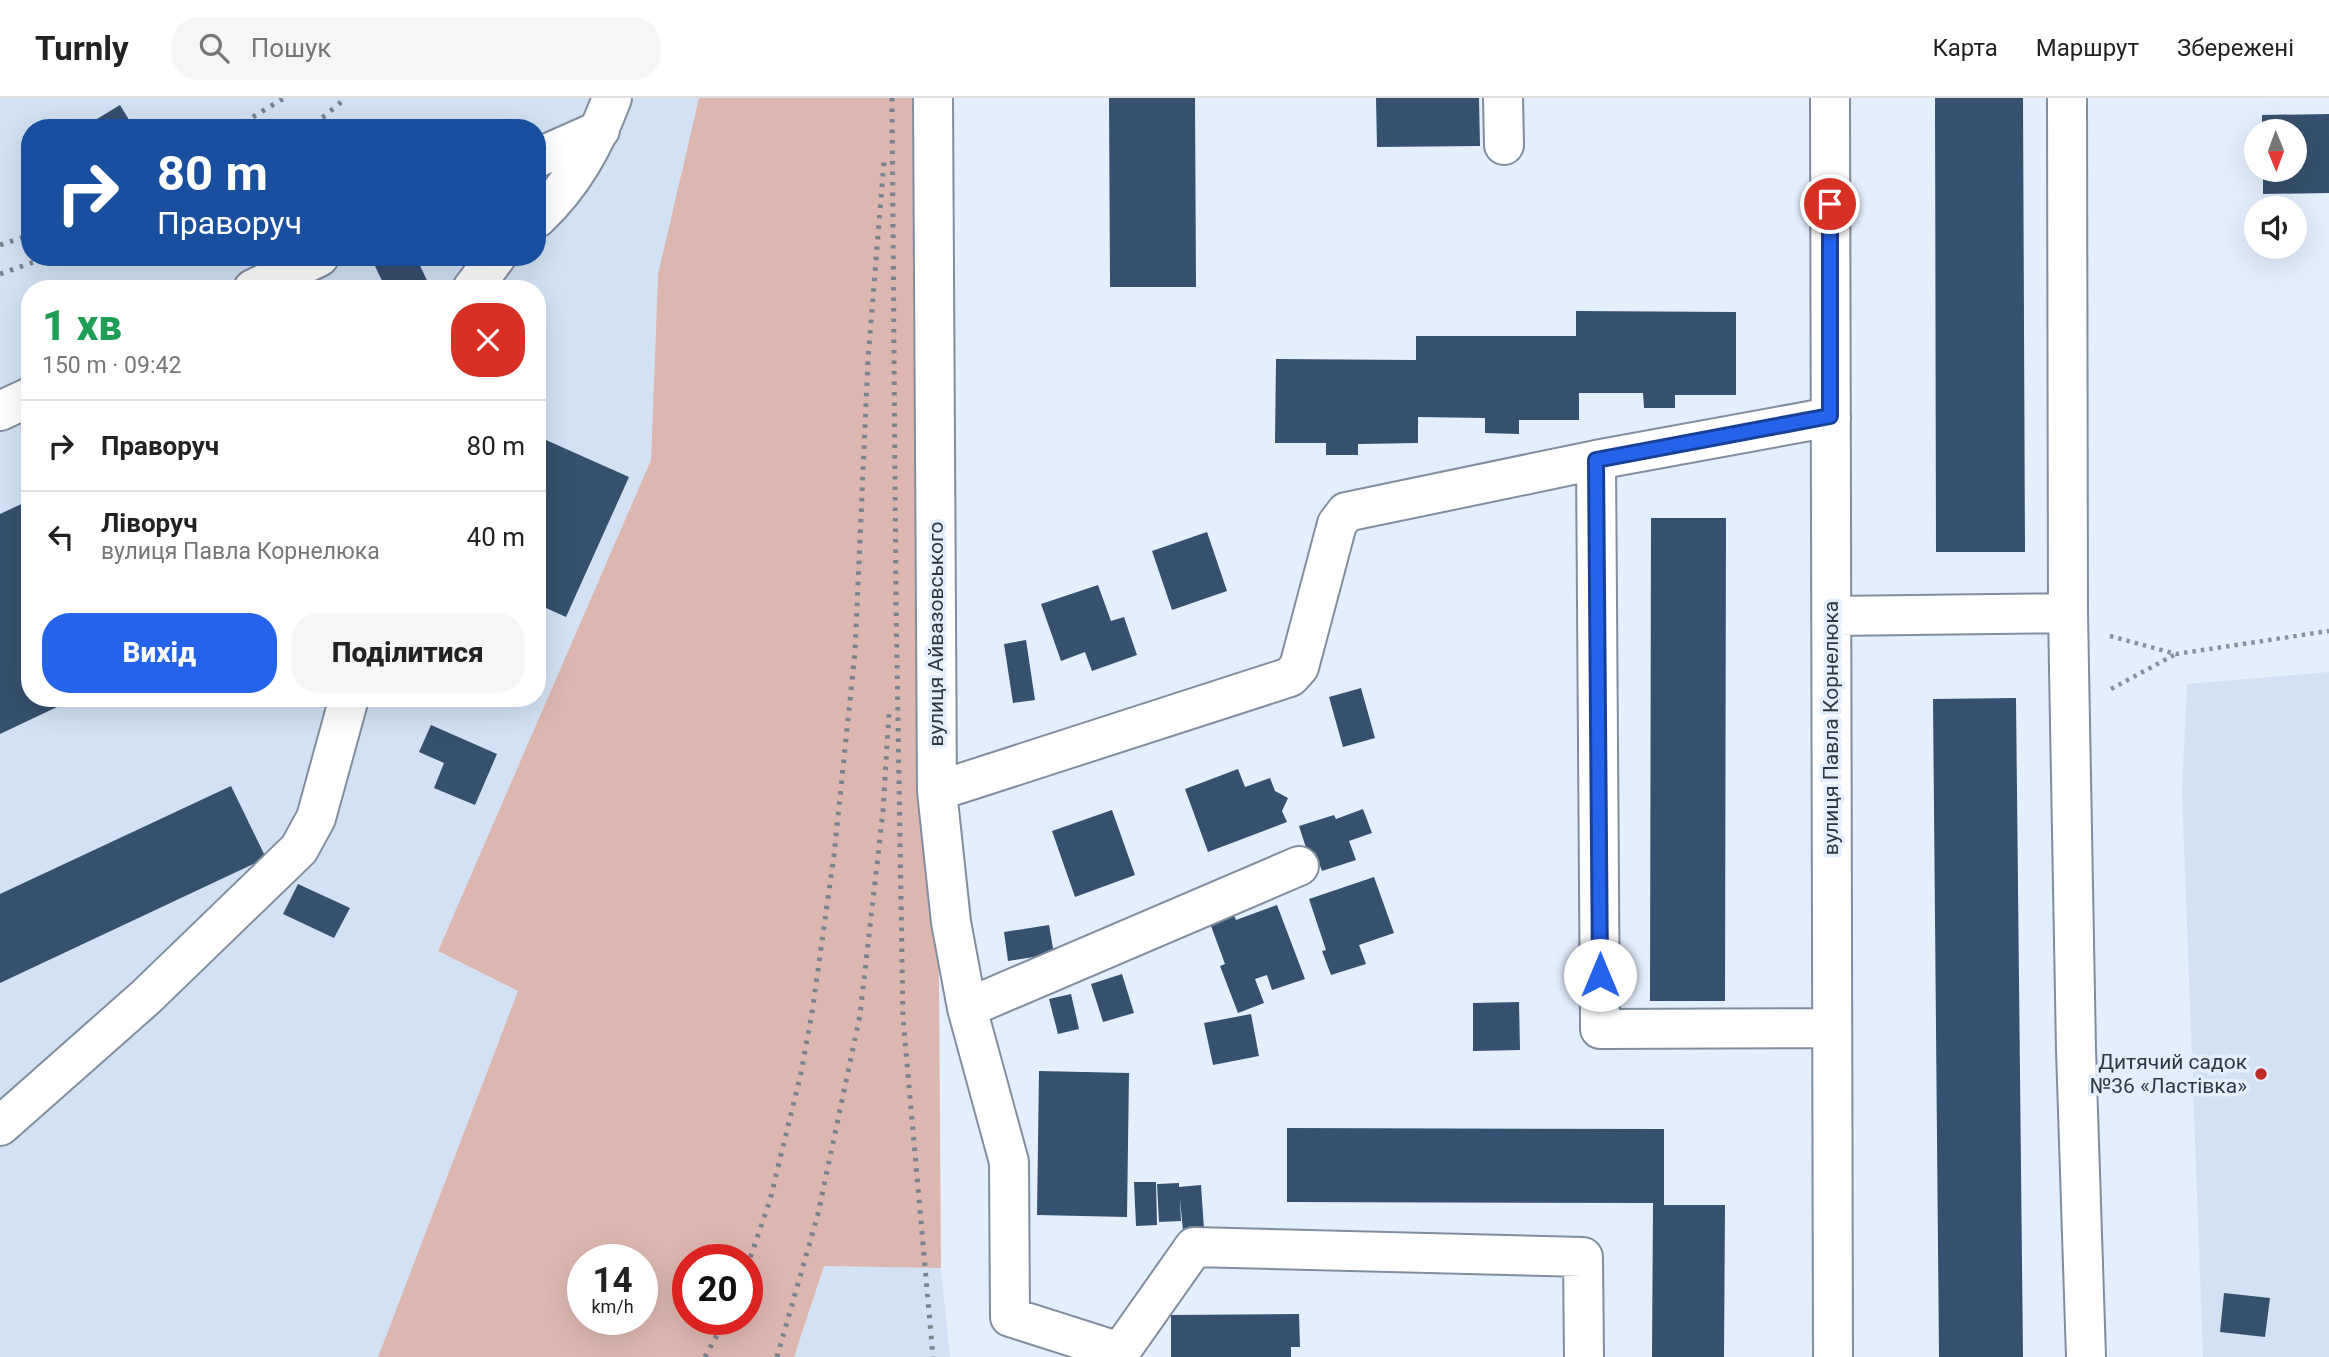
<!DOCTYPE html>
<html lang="uk">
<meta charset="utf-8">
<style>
:root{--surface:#fff;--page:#f6f6f6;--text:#222;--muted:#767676;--line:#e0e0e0;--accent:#2563eb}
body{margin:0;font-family:Roboto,sans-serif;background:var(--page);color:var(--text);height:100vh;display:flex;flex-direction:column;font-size:26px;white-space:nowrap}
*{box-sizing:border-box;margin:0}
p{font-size:23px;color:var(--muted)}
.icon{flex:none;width:38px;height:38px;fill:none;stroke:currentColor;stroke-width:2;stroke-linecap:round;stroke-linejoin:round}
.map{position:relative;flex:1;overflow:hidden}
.details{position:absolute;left:21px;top:182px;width:525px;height:427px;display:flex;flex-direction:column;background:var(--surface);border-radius:28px;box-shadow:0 7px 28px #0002}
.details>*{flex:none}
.hud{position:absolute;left:21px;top:21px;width:525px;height:147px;border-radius:28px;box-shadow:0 7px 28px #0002;background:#1a4fa0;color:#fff;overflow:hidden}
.needle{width:46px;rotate:179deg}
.buttons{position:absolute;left:2244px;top:21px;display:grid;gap:14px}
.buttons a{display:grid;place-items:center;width:63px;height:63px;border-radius:50%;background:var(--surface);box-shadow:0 7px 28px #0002;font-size:35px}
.speed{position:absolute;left:567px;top:1146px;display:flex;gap:14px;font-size:35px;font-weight:700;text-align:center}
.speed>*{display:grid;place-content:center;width:91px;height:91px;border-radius:50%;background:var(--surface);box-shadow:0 7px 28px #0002;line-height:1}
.speed small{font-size:18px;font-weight:400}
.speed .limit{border:10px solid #d22;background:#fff;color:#111}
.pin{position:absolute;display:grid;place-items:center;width:60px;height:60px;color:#fff;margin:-30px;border:4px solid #fff;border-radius:50%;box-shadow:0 2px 7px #0007}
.me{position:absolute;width:77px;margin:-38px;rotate:0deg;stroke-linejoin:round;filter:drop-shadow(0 0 5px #0008)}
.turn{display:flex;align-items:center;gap:24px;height:147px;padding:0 21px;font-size:32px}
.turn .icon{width:91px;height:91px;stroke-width:2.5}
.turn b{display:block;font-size:49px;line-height:60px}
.round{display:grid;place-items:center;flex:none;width:74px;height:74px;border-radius:28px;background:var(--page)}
.head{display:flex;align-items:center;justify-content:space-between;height:119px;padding:0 21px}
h1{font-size:42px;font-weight:800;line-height:52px;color:#1e9e55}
.button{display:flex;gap:14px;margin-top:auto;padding:14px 21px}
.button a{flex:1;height:80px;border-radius:28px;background:var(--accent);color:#fff;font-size:28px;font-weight:800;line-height:80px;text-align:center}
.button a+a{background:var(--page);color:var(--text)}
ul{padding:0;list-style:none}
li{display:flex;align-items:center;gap:21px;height:91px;padding:0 21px;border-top:2px solid var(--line)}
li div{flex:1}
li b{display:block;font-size:26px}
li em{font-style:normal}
header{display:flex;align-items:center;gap:42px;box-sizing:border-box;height:98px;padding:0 35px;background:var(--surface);border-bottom:2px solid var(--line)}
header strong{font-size:33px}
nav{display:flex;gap:38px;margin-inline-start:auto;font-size:24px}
.search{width:490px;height:63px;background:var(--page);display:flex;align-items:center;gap:18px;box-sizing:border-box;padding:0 24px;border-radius:28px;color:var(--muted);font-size:26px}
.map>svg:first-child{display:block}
</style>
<header>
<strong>Turnly</strong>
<div class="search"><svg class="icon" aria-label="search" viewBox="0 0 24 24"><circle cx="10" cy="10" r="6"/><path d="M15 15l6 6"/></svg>Пошук</div>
<nav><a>Карта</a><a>Маршрут</a><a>Збережені</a></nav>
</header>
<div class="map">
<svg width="2329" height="1259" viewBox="0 0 2329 1259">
<rect width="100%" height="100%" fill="#e4effe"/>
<path fill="#d2e2f4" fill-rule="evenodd" d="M0,0H699L658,176L651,362L438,853L518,893L378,1259H0ZM30,30H537V159H30ZM30,191H537V600H30Z
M2329,574V1259H2203L2182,693L2187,586Z
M824,1168L941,1170L950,1259H794Z"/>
<path fill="#deb6b0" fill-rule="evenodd" d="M699,0H933L941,1170L824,1168L794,1259H378L518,893L438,853L651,362L658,176ZM583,1162H642V1222H583ZM688,1162H747V1222H688Z"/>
<path fill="#36506f" d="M1109,0H1195L1196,189H1110Z
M1376,0H1479L1480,48L1377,49Z
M1935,0H2023L2025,454H1936Z
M120,7L134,30H82Z
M2329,16V95L2263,96V72H2294V33H2262V17Z
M376,159H416L431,191H386L372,162Z
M1576,213L1736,214V297H1675V310H1644L1643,295H1579V322H1519V336L1485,335V320L1418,319V345L1358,346V357H1326V345H1275L1276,261L1416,262V238H1576Z
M537,338L629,379L566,519L537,506Z
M30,402V600H76L0,636V416Z
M1651,420H1726L1725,903H1650Z
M1207,434L1227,493L1172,512L1152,453Z
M1098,487L1111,523L1124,519L1137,557L1092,573L1085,554L1061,563L1041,506Z
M1026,542L1035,602L1013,605L1004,546Z
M1361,590L1375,640L1343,649L1329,599Z
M2016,600L2023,1259H1939L1933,601Z
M431,627L497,656L475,707L434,690L444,665L419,654Z
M1238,671L1245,689L1270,680L1275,693L1288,700L1282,713L1287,724L1208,754L1185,691Z
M231,688L266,760L0,885V796Z
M1363,711L1372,735L1349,743L1356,762L1322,773L1315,754L1308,756L1299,728L1334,717L1336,721Z
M1112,712L1135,777L1075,799L1052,733Z
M1374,779L1394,835L1359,847L1366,866L1331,877L1322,853L1326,852L1309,801Z
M298,786L350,810L334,840L283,816Z
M1230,807L1236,822L1277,807L1305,881L1272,892L1267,877L1255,881L1264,905L1238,915L1220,868L1225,866L1207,817Z
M1049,827L1054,856L1008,863L1004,834Z
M1122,876L1134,915L1103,924L1091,886Z
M1071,896L1079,931L1058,936L1049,901Z
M1519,904L1520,952L1473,953V905Z
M1251,916L1259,958L1213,967L1204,925Z
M1039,973L1129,975L1127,1119L1037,1117Z
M1287,1030L1664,1031V1107H1725L1724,1259H1652L1653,1105L1287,1104Z
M1134,1084H1156L1157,1127L1136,1128Z
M1179,1085V1089L1201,1087L1204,1131L1183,1133L1180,1100L1181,1123L1159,1124L1157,1086Z
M2224,1195L2270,1200L2265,1239L2220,1234Z
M1299,1216L1300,1249H1291V1259H1171V1217Z"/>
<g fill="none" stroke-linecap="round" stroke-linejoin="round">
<g stroke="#808e9e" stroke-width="42">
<path id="minor" d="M933,0L937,693L951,824L967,910L1009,1064L1010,1219L1120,1254L1121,1259
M1503,0L1504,47
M1830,0L1833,1259
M2067,0L2068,515L2076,952L2086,1259
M537,60L600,32
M537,120C573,86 595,46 612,0
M253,191L319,159
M472,191L496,159
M0,313L30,299
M1596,362L1600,931L1832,930
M1831,518L2068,515
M937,693L1290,579L1299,569L1337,426L1346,414L1596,362L1831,319
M967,910L1299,768
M0,1028L146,899L299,751L316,720L349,600
M1120,1254L1194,1149L1583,1159L1584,1259"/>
</g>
<path stroke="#89919c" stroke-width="4.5" stroke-dasharray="3.5 5" stroke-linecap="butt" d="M2110,538L2176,556L2329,533
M2111,591L2174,557"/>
<use href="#minor" stroke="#fff" stroke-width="38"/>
<path stroke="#7b838e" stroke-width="5" stroke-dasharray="3.5 7" stroke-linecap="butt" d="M892,0L896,507L903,920L933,1259
M235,30L284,0
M304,30L322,20L346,0
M0,147L30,137
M0,176L48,159
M747,1169L770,1102L801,975L812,915L834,757L855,554L868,261L884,63
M705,1259L725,1222
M777,1259L818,1116L860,917L883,713L889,615"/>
</g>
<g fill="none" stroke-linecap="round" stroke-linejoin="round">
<g stroke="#184099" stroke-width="18">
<path id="route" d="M1600,877L1596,362L1830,318V106"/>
</g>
<use href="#route" stroke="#2563eb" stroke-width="12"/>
</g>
<circle fill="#bc2d2a" stroke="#e4effe" stroke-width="2.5" cx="2261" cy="976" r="7"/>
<g text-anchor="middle" stroke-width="7" stroke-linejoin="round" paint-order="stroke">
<g font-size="21" fill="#31373e" stroke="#e4effe">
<text transform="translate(936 536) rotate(-90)" y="7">вулиця Айвазовського</text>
<text transform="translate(1831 630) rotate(-90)" y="7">вулиця Павла Корнелюка</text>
</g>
<g font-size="21" fill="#31373e" stroke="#e4effe" text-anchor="end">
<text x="2247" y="971">Дитячий садок<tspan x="2247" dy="24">№36 «Ластівка»</tspan></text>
</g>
</g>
</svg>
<div class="buttons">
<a><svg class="needle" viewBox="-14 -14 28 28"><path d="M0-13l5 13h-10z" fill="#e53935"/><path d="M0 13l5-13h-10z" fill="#767676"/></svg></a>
<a><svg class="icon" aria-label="sound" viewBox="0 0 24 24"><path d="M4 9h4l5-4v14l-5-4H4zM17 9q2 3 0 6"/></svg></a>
</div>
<div class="speed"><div>14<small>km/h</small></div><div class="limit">20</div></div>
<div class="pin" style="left:1830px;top:106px;background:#d93025"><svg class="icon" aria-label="arrive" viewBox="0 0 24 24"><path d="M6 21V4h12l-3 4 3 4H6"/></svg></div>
<svg class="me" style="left:1600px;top:877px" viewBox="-20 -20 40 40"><circle r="19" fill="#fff"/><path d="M0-13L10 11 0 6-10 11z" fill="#2563eb"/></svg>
<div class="hud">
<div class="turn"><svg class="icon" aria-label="right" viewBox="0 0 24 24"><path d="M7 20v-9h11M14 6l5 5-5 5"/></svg><div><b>80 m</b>Праворуч</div></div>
</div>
<section class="details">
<div class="head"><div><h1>1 хв</h1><p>150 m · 09:42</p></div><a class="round" style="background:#d93025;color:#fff"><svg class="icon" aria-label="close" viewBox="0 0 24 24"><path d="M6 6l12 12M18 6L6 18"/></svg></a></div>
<ul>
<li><svg class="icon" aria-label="right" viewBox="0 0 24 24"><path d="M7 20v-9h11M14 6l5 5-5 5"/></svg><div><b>Праворуч</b></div><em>80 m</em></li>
<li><svg class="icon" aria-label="left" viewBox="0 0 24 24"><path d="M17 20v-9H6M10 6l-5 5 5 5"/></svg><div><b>Ліворуч</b><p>вулиця Павла Корнелюка</p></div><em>40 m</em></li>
</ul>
<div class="button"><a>Вихід</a><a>Поділитися</a></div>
</section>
</div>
